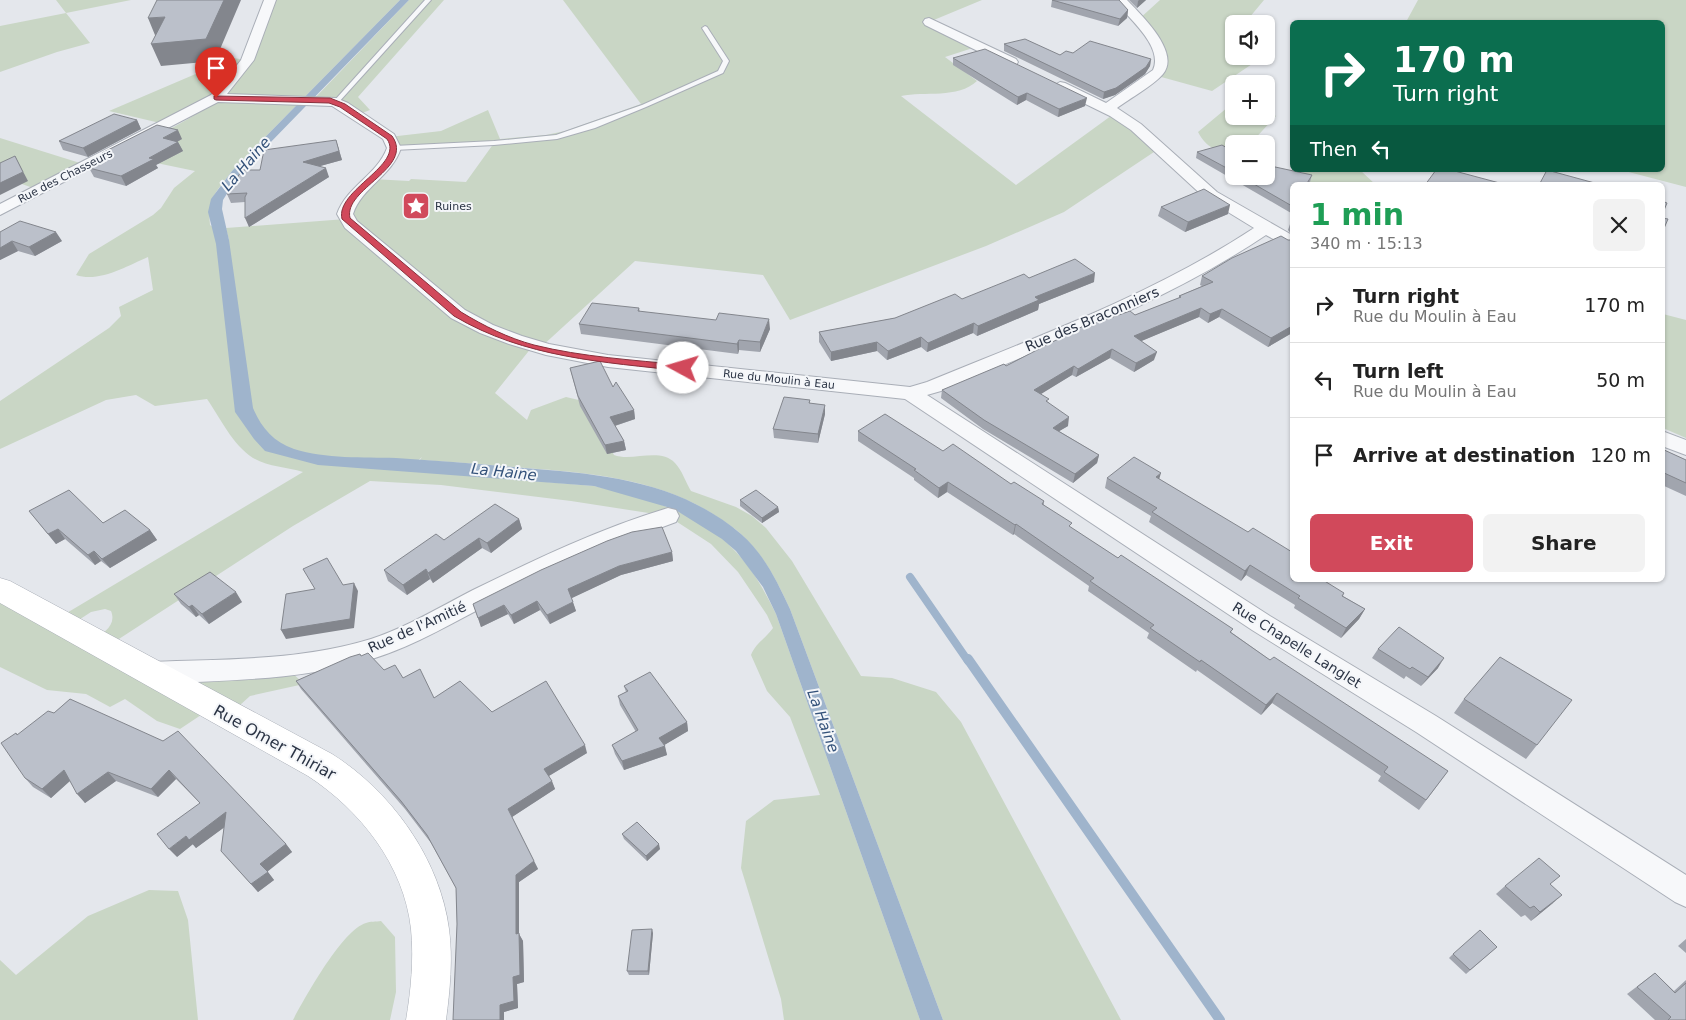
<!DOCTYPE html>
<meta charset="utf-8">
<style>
:root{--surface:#fff;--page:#f2f2f2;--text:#222;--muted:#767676;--line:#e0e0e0;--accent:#d1495b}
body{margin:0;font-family:"DejaVu Sans",sans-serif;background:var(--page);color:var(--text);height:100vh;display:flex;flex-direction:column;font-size:19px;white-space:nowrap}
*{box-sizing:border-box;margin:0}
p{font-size:16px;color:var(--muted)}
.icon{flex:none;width:28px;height:28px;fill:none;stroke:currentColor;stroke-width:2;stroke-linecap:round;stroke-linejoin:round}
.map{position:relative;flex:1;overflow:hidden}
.drawer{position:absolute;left:1290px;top:182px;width:375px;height:400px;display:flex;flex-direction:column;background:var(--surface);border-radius:8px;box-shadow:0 1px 4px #0004}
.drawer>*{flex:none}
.top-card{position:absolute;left:1290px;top:20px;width:375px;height:152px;border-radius:8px;box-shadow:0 1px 4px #0004;background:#0b6e4f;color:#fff;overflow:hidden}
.fabs{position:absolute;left:1225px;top:15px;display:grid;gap:10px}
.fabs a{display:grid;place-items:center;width:50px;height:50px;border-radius:8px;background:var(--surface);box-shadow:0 1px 4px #0004;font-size:25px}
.pin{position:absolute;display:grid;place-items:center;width:42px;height:42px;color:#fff;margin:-51px -21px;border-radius:50% 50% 50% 0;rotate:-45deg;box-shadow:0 0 5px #0007}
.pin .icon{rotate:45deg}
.me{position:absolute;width:55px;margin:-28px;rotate:276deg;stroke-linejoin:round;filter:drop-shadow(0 0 4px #0008)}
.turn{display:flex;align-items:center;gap:18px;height:105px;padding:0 20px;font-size:22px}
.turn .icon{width:65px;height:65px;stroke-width:2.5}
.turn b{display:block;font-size:35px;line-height:42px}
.then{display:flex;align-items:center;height:48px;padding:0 20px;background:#0003;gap:10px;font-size:19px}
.round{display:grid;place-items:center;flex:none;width:52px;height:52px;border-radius:8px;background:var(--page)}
.summary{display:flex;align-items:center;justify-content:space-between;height:85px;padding:0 20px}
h1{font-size:30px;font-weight:600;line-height:38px;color:#1e9e55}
.button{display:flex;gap:10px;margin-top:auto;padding:10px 20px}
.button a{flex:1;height:58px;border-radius:8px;background:var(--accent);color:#fff;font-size:20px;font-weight:600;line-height:58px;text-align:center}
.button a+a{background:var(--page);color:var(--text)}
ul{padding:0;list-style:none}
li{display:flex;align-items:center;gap:15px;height:75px;padding:0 20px;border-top:1px solid var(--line)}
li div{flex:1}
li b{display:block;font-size:19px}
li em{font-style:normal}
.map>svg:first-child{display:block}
</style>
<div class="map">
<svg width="1686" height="1020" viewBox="0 0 1686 1020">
<rect width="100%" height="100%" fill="#e4e7ec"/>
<path fill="#c9d6c5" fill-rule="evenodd" d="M56,0H131L66,13L90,43L57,52L0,72V26L66,13Z
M270,0H400L232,171C217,191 207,198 210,225L229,240L226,228L346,219L372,179L409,181L411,179L466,182L494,143L394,148L389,137L441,131L488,110L500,139L546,135L565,131L641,104L563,0H982L929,22L979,46L945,57L977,81C958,99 924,91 901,96L1016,185L1115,113L1160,148L1064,212L986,246L790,320L763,275L635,261L540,348L532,347L495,393L527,420L531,410L566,397L583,401L614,455C632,462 660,447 675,463C682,470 686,483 691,491L736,507L752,516L766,528L792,561L861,676L892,678L936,692L961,722L1121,1020H943L790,609C777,581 765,557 743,536C735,528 725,522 716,516C659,479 592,473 526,468C491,465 456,462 420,460L422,457L407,470L594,486C644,497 702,513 737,553C754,571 765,592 776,614L920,1020H784L781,999L741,868L746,821L774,800L820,795L790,717L767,691L751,655C755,644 766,638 773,628L767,615L738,572L711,544L668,516L571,501L441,485L370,481L293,526L105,648L150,673L286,667L304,684L250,696L228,716L213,707L180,729L157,721L125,699L110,707L86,694L47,690L0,667V589L55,620L303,472C287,467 268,467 253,458C232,444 221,419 207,399L155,406L136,395L106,400L0,449V401L109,328L121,316L119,307L153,290L148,257C127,266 99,283 76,275L89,254L153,215L161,208L174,188L195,171L118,155C141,143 202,116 216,98L160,123L109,111L233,58L247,60ZM105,609L111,611C117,626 103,633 92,641L68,627L91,612Z
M409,0H444L358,97L370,110L357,115L343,106L313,100Z
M1160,0H1264L1244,24H1234V36L1227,45L1234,46V56H1264L1212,91L1154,75L1162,66L1138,20Z
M1418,0H1686V187L1621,170H1662V22H1406Z
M1234,105V116H1266V109L1276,116L1250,144H1234V154C1215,149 1208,150 1198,132L1228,107Z
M0,138L80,163L33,188L0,176Z
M1303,170H1360L1376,185H1299Z
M1663,314L1686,320V438L1663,428Z
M149,890L178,891L188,920L198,1020H0V960L16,975L88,916Z
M381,921L395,937L396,992L390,1020H293C305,998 342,930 366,923C370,921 376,922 381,921Z"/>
<path fill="#9fb4cc" d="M400,0H409L267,146L233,184L223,200L222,209L229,240L253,408C261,427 273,442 294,449C326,459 363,457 396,458C439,461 481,464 524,468C602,474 679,481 741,534C764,554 777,581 790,609L943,1020H920L776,614L763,587L736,551L722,539L674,509L594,486L318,465L265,451L254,439L235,412L216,244L208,212L211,199L232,171Z"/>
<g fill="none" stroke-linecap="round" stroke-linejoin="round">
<path stroke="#9fb4cc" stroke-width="8" d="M910,577L968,661"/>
<path stroke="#9fb4cc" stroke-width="10" d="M968,659L1220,1020"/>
<g stroke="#a9aeb7" stroke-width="2">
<path id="lane" d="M425,0H431L338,103H334V101Z
M705,26L707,27L729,61L723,73L646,107L595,128L557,139L494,145L394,150L390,148L394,146L494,141L556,135L642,105L718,71L723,61L702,28Z"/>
</g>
<g stroke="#a9aeb7" stroke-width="2">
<path id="street" d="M264,0H276L254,60L227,94L336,98L348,103L394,134L401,148C392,176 362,187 353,214L357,221L465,310L493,325L522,336L549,344L608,355L910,387L927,382C1039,336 1154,294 1254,228L1205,198L1131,130L1110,116L1055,89L1053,86L1060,82L1065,83L1106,103L1153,70C1164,46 1127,17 1114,0H1127C1141,15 1181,52 1163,74C1154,85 1129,99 1117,108L1141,124L1217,192L1292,235V247L1286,246L1266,235C1166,302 1052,344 941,391L927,395L1270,616L1436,716L1686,875V907L1675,902L1416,732L1252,630L905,399L608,367L546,355L509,344L480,333L451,318L345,228L337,214C347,186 377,175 387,148L383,139L332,106L218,102L0,215V204L211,95L227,78L241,60Z
M929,18L1016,59L1018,62L1016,65H1006L925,25L923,22L925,19Z
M1662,431L1686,440V455L1662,446Z
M668,508L676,510L679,516L676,522C615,544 557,570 499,599C457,620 417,645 372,659C300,681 224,680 150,684L141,680L137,673L141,666L150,662C223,659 300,661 371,639C407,627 440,607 473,590C536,559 601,528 668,508Z"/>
</g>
<g stroke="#a9aeb7" stroke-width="1">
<path id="secondary" d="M0,578L10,581L332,754C391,791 440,859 449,929C453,959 450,990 446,1020H406C411,990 414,959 411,929C404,865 360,810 308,776L0,603Z"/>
</g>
<use href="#lane" fill="#f7f8fa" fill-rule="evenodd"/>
<use href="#street" fill="#f7f8fa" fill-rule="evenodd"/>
<use href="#secondary" fill="#fff" fill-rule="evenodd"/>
</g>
<path fill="#a1a5ae" d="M1052,0L1128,10L1127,18L1118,26L1051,7Z
M1129,0H1146L1137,8Z
M1004,44L1060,55L1073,53L1151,59L1150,66L1145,74L1115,95L1103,99L1004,51Z
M953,58L1085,106L1058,117L1026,100L1017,105L953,65Z
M137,120L141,129L88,157L63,150L59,141Z
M182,139L177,142H178L183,151L156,165L158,168L126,186L94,177L89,168L106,159L102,153Z
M336,140L342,160L320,166L329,177L249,227L245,202L231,203L227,194L260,170Z
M1197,152H1234V176L1312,175L1310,182L1292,185V210L1291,213L1196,158Z
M1161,207L1228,214L1185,232L1158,216Z
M1292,218V235L1288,230Z
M0,232L62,241L35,256L18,251L0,260Z
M1288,240H1292V333L1268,347L1219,317L1208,323L1199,317L1141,341L1154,360L1134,372L1110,358L1076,377L1072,375L1040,394L1048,402L1068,426L1059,431L1099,455L1097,463L1073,483L983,429L941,398L942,390L1006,366L1096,323L1135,315L1179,298V296L1202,286L1200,285L1202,276Z
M1029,278L1094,282L1039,304L1038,310L977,336L973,333L927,352L921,347L887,360L877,351L831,361L819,342V332L895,318L962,299Z
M639,308L640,312L770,329L760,352L739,350L738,354L581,334L579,324Z
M570,368L613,387L634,410L635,419L615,426L624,441L626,450L607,454L580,406Z
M810,400V403L825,414L818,443L774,438L773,429Z
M858,431L943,451L1044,501V505L1071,528L1118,558L1233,629L1231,632L1270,660L1448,771L1419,810L1378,781L1381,776L1272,703L1261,715L1197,670L1196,672L1147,638L1149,633L1088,591L1089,586L1014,534L1013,535L947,492L938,498L914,480V478L858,441Z
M1662,449L1686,460V496L1662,485Z
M1107,478L1159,479L1292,580L1344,593L1343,596L1365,609L1359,619L1341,638L1294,608L1295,605L1246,575L1241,581L1149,522L1151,516L1105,488Z
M740,500L778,507L779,512L762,523L740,506Z
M29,511L150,530L157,540L110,568L101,561L95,565L65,539L56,544Z
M519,519L522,529L491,553L482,548L433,583L430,579L407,595L388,581L384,570L444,540Z
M672,552L673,561L621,575L571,598L576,611L550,624L540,610L514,624L508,614L481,627L478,618L473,604Z
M174,594L242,602L209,624L199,615L196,617L181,604Z
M1378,649L1438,668L1421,686L1406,676L1404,679L1372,658Z
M361,656L384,670L403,678L434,698L492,712L587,753L549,776L555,789L512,817L538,869L519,882V934L523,941L524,982L517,984L518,1008L504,1012L457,924L456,888L431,843L405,809L301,689L296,681Z
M624,686L687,722L688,731L664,745L667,755L624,770L615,754L612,745L636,732L620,705L618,696L626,692Z
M70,699L286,844L292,852L267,871L274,880L258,892L221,851L224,827L196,848L193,844L177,857L200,803L176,779L158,797L116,781L85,803L70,781L51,798L33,787L25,778L18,735L54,713Z
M1464,699L1537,745L1526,759L1454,713Z
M622,834L660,849L647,861L624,839Z
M1551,885L1553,903L1531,921L1525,915L1521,917L1496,894L1505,886Z
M653,933L649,975H629L627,971Z
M1686,939V953L1678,946Z
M1497,947L1466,974L1449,958L1453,954Z
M1655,973L1674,991L1686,980V1020H1655L1627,994Z"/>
<path fill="#83868d" d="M224,0H241L215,61L161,66L151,44Z
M1139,0H1146L1137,8L1138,1Z
M1128,10L1127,18L1118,26L1120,19Z
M165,17L157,40L148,18Z
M1151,59L1150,66L1145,74L1115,95L1103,99L1104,92Z
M1027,93L1026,100L1017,105L1018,97Z
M1087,98L1085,106L1058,117L1059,109Z
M137,120L141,129L88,157L83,148Z
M178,130L182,139L167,147L163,138Z
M336,140L342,160L306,170L303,162Z
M178,142L183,151L156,165L158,168L126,186L121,176L149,158Z
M15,156L28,181L0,195V183Z
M326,168L329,177L249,227L245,218Z
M1230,205L1228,214L1185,232L1188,222Z
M56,232L62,241L35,256L29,247Z
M12,241L18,251L0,260V248Z
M1095,273L1094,282L1039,304L1038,310L977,336L978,326L1035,297Z
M1201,308L1199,317L1132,345L1134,336Z
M1222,309L1219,317L1208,323L1210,314Z
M769,319L770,329L760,352V342Z
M974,323L973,333L927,352L928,343Z
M1292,326V333L1268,347L1271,338Z
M921,337V347L887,360L888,351Z
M739,340V350L738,354L737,344Z
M877,342V351L831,361V352Z
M1112,349L1110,358L1076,377L1078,369Z
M1157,352L1154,360L1134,372L1136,363Z
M1074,366L1072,375L1033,399L1034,390Z
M825,405V414L818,443V434Z
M634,410L635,419L611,427L610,417Z
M1069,417L1068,426L1051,436L1053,428Z
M624,441L626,450L607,454L605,445Z
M1099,455L1097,463L1073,483L1075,474Z
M1161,473L1158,483L1156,477Z
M948,482L947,492L938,498L939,488Z
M778,507L779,512L762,523V518Z
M519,519L522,529L491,553L487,543Z
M1016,524L1014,534L1013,535L1015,525Z
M58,529L65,539L56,544L48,534Z
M150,530L157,540L110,568L102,559Z
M479,538L482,548L433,583L428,573Z
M94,551L101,561L95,565L88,555Z
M672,552L673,561L621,575L570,599L568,589L619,566Z
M1250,565L1246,575L1241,581L1245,571Z
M426,569L430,579L407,595L403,585Z
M354,583L358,591L354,628L286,639L281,630Z
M236,592L242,602L209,624L202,614Z
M537,601L540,610L514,624L511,615Z
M573,602L576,611L550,624L547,615Z
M192,605L199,615L196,617L189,607Z
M504,605L508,614L481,627L478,618Z
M1365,609L1359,619L1341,638L1346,628Z
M1444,658L1438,668L1421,686L1428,677Z
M1277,693L1272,703L1261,715L1266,705Z
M687,722L688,731L661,747L659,738Z
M585,745L587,753L547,777L544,769Z
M665,746L667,755L624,770L622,761Z
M64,770L72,779L51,798L42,789Z
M169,770L176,779L158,797L151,789Z
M108,772L116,781L85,803L77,794Z
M552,781L555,789L512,817L508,809Z
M226,812L233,821L196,848L189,840Z
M186,836L193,844L177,857L169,849Z
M286,844L292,852L267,872L260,864Z
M659,844L660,849L647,861L646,856Z
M534,861L538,869L519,882V934L523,941L524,982L517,984L518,1008L504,1012V1020H499L500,1005L513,977L516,934V875Z
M268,872L274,880L258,892L251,884Z
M1562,895L1553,903L1531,921L1540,912Z
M652,929L653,933L649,975L648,971Z"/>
<path fill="#bbc0ca" stroke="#83868d" d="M157,0H224L206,39L151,44L165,17L148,18Z
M1052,0H1119L1128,10L1120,19Z
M1025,39L1060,55L1066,51L1073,53L1090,41L1151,59L1146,67L1116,88L1104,92L1004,44Z
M985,49L1087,98L1059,109L1027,93L1018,97L953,58Z
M114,114L137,120L83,148L59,141Z
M157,125L178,130L163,138L178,142L149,158L154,159L121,176L89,168L113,156L102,153Z
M336,140L339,151L303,162L326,168L245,218V197L247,193L227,194L242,170H260L264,150Z
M1222,145L1234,152V172L1197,152Z
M15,156L23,172L0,183V163Z
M1266,165L1312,175L1306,185H1292V206L1240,176H1266Z
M1436,170H1451L1507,185H1425Z
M1547,170L1602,185H1539Z
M1204,189L1230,205L1188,222L1161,207Z
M1662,201L1667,203L1662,215Z
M1662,218L1668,219L1662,233Z
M20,221L56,232L29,247L12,241L0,248V232Z
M1281,236L1288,240H1292V326L1271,338L1222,309L1210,314L1201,308L1134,336L1157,352L1136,363L1112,349L1078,369L1074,366L1034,390L1049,399L1046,401L1069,417L1053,428L1099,455L1075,474L984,420L942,390L1004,364L1006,366L1093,321L1096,323L1130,311L1135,315L1181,297L1179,296L1213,282L1202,276L1232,258Z
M1075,259L1095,273L1035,297L1039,300L978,326L974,323L928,343L921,337L888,351L877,342L831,352L819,332L895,318L955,294L962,299L1024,274L1029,278Z
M592,303L639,308L638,311L716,320L719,313L769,319L760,342L739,340L737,344L579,324Z
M600,361L613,387L616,382L634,410L610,417L624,441L605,445L578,396L570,368Z
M784,397L810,400L809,403L825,405L818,434L773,429Z
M885,414L943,451L953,444L1011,484L1014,482L1044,501L1042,504L1072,523L1069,526L1118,558L1121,555L1233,629L1230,632L1270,660L1274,657L1448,771L1426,800L1384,772L1388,767L1277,693L1266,705L1201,660L1200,662L1150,628L1154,625L1090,581L1094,578L1016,524L1015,525L948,482L939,488L914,470L916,469L858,431Z
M1662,449L1686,460V483L1662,472Z
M1134,457L1161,473L1156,477L1248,532L1253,528L1292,552V580H1323L1344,593L1342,596L1365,609L1346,628L1298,598L1300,596L1250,565L1245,571L1152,512L1157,508L1107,478Z
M69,490L103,523L125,510L150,530L102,559L94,551L88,555L58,529L48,534L29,511Z
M756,490L778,507L762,518L740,500Z
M495,504L519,519L487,543L479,538L428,573L426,569L403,585L384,570L436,534L444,540Z
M662,527L672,552L619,566L568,589L573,602L547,615L537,601L511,615L504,605L478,618L473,604L541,570L607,541L632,532Z
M327,558L343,585L354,583L350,619L281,630L286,594L315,589L303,569Z
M210,572L236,592L202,614L192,605L189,607L174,594Z
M1399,627L1444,658L1428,677L1412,667L1410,669L1378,649Z
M368,653L384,670L395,665L403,678L420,669L434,698L460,681L492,712L546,681L585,745L544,769L552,781L508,809L534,861L516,875V934L519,933L520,975L513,977L514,1001L500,1005V1020H453L457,924L456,888L427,835L401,801L296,681L350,657L360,654L361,656Z
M1500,657L1572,700L1537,745L1464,699Z
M650,672L687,722L659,738L665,746L622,761L612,745L638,730L618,696L628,691L624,686Z
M70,699L163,741L178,731L286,844L260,864L268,872L251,884L221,851L226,812L189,840L186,836L169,849L157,834L200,803L169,770L151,789L108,772L77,794L64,770L42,789L25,778L1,743L16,733L17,735L48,711L54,713Z
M637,822L659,844L646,856L622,834Z
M1539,858L1560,876L1550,884L1562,895L1540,912L1534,906L1530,908L1505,886Z
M652,929L648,971H627L632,930Z
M1480,930L1497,947L1470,970L1453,954Z
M1655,973L1675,993L1686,983V1020H1668L1671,1017L1637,987Z"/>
<path fill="#d1495b" stroke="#882f3b" d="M214,96L330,98L345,104L392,136C415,168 343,189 350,218L461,312C484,326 508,338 534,345C582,357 634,360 683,365L688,368L683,371C603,362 525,358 454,316L342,219C335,190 405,165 387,139L340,107L329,103L216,100L214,99Z"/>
<defs>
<g id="sight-square" transform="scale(1.4375)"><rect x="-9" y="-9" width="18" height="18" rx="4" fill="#d1495b" stroke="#f4f6f9"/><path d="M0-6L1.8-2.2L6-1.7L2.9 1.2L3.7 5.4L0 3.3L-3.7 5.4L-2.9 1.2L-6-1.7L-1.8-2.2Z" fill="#fff"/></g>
</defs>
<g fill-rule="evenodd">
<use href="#sight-square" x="416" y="206"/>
</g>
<g text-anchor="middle" stroke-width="4" stroke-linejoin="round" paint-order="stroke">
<g font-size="11" fill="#2b3445" stroke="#f4f6f9">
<text transform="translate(65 176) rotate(-27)" y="4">Rue des Chasseurs</text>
<text transform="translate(779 379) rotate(6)" y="4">Rue du Moulin à Eau</text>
</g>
<g font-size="11" fill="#2b3445" stroke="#f4f6f9" text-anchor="start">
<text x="435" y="210">Ruines</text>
</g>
<g font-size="14" fill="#2b3445" stroke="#f4f6f9">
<text transform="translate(1092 319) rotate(-23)" y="5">Rue des Braconniers</text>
<text transform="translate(417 627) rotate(-24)" y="5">Rue de l'Amitié</text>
<text transform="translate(1297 645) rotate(32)" y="5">Rue Chapelle Langlet</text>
</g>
<g font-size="15" font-style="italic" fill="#34527a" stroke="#f4f6f9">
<text transform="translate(246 164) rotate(-49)" y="5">La Haine</text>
<text transform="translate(504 472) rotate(6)" y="5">La Haine</text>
<text transform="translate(823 721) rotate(70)" y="5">La Haine</text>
</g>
<g font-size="16" fill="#2b3445" stroke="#f4f6f9">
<text transform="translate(275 742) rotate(29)" y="6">Rue Omer Thiriar</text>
</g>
</g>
</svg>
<div class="fabs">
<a><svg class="icon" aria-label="sound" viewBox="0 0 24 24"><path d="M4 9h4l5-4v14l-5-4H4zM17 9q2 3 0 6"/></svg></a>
<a>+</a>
<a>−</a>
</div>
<div class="pin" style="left:216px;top:98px;background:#d93025"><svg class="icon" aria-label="arrive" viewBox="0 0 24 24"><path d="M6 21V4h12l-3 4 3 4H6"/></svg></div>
<svg class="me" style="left:683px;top:368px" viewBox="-20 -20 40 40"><circle r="19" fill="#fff"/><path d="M0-13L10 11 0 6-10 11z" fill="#d1495b"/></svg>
<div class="top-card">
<div class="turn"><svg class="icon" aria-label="right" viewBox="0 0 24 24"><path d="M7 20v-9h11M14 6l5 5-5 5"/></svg><div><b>170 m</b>Turn right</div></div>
<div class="then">Then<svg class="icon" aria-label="left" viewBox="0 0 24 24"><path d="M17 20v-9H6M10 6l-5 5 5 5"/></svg></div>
</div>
<section class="drawer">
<div class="summary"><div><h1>1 min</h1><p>340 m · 15:13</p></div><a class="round"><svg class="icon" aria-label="close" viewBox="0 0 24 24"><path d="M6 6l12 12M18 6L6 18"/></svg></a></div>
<ul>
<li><svg class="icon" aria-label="right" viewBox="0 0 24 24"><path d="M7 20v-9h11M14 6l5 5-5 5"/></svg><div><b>Turn right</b><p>Rue du Moulin à Eau</p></div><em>170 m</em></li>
<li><svg class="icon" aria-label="left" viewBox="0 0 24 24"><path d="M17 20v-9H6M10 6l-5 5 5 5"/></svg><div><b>Turn left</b><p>Rue du Moulin à Eau</p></div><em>50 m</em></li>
<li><svg class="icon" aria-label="arrive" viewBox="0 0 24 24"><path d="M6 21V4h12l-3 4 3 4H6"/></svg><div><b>Arrive at destination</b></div><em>120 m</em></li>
</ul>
<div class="button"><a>Exit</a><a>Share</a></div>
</section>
</div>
